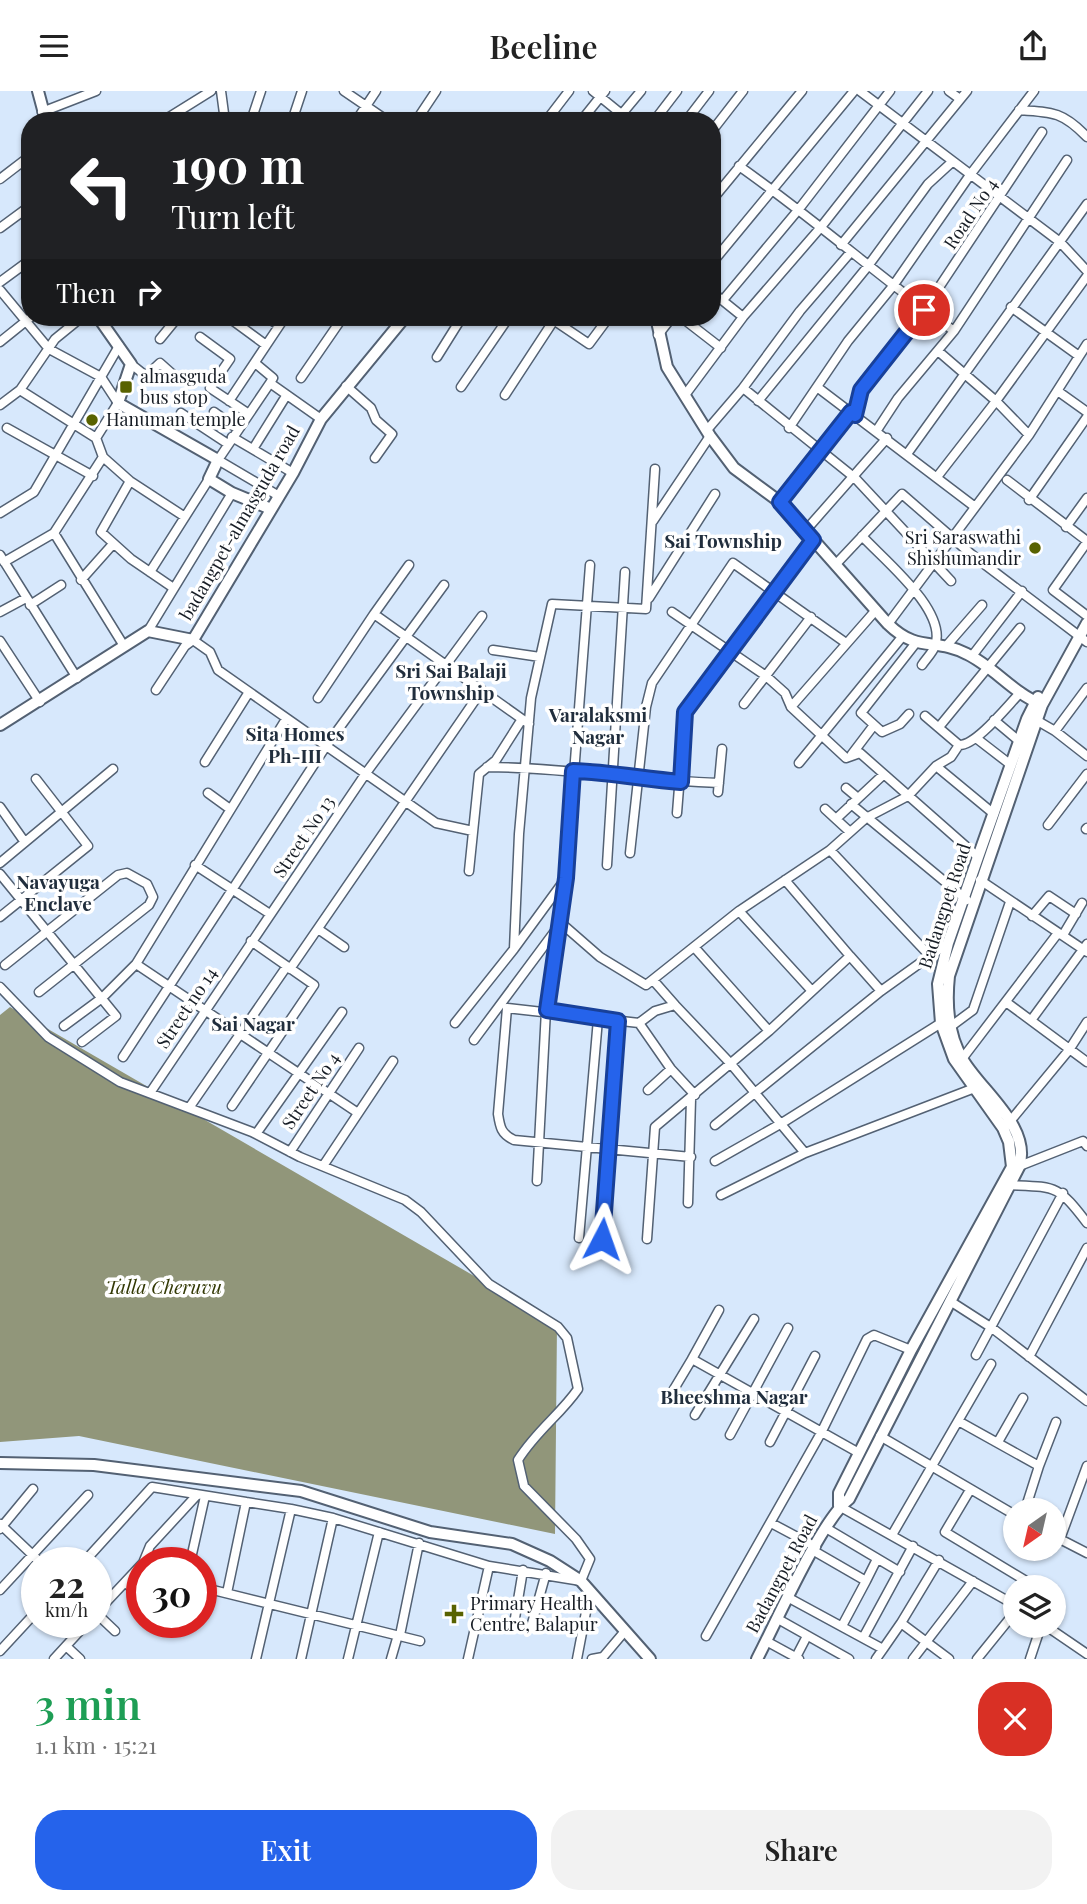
<!DOCTYPE html>
<meta charset="utf-8">
<style>
:root{--surface:#fff;--page:#f2f2f2;--text:#222;--muted:#767676;--accent:#2563eb}
body{margin:0;font-family:"Playfair Display",serif;background:var(--page);color:var(--text);height:100vh;display:flex;flex-direction:column;font-size:26px;white-space:nowrap}
*{box-sizing:border-box;margin:0}
p{font-size:23px;color:var(--muted)}
.icon{flex:none;width:38px;height:38px;fill:none;stroke:currentColor;stroke-width:2;stroke-linecap:round;stroke-linejoin:round}
.map{position:relative;height:1568px;overflow:hidden}
.sheet{display:flex;flex-direction:column;background:var(--surface);flex:1}
.sheet>*{flex:none}
.top-card{position:absolute;left:21px;top:21px;width:700px;height:214px;border-radius:28px;box-shadow:0 2px 5px #0004;background:#202124;color:#fff;overflow:hidden}
.needle{width:46px;rotate:214deg}
.controls{position:absolute;left:1003px;top:1407px;display:grid;gap:14px}
.controls a{display:grid;place-items:center;width:63px;height:63px;border-radius:50%;background:var(--surface);box-shadow:0 2px 5px #0004;font-size:35px}
.speed{position:absolute;left:21px;top:1456px;display:flex;gap:14px;font-size:35px;font-weight:700;text-align:center}
.speed>*{display:grid;place-content:center;width:91px;height:91px;border-radius:50%;background:var(--surface);box-shadow:0 2px 5px #0004;line-height:1}
.speed small{font-size:18px;font-weight:400}
.speed .limit{border:10px solid #d22;background:#fff;color:#111}
.pin{position:absolute;display:grid;place-items:center;width:60px;height:60px;color:#fff;margin:-30px;border:4px solid #fff;border-radius:50%;box-shadow:0 2px 7px #0007}
.me{position:absolute;width:77px;margin:-38px;rotate:4deg;stroke-linejoin:round;filter:drop-shadow(0 0 5px #0008)}
.turn{display:flex;align-items:center;gap:24px;height:147px;padding:0 35px;font-size:32px}
.turn .icon{width:91px;height:91px;stroke-width:2.5}
.turn b{display:block;font-size:49px;line-height:60px}
.then{display:flex;align-items:center;height:66px;padding:0 35px;background:#0003;gap:14px;font-size:26px}
.round{display:grid;place-items:center;flex:none;width:74px;height:74px;border-radius:28px;background:var(--page)}
.headline{display:flex;align-items:center;justify-content:space-between;height:119px;padding:0 35px}
h1{font-size:42px;font-weight:600;line-height:52px;color:#1e9e55}
.cta{display:flex;gap:14px;margin-top:auto;padding:14px 35px}
.cta a{flex:1;height:80px;border-radius:28px;background:var(--accent);color:#fff;font-size:28px;font-weight:600;line-height:80px;text-align:center}
.cta a+a{background:var(--page);color:var(--text)}
header{display:flex;justify-content:space-between;align-items:center;height:91px;padding:0 35px;background:var(--surface);font-size:32px;font-weight:600}
.map>svg:first-child{display:block}
</style>
<header><svg class="icon" aria-label="menu" viewBox="0 0 24 24"><path d="M4 6h16M4 12h16M4 18h16"/></svg>Beeline<svg class="icon" aria-label="share" viewBox="0 0 24 24"><path d="M12 15V3M7 8l5-5 5 5M5 13v7h14v-7"/></svg></header>
<div class="map">
<svg width="1087" height="1568" viewBox="0 0 1087 1568">
<rect width="100%" height="100%" fill="#d7e8fc"/>
<path fill="#91967a" d="M10,916L557,1233L555,1443L79,1345L0,1351V924Z"/>
<g fill="none" stroke-linecap="round" stroke-linejoin="round">
<g stroke="#536173" stroke-width="11">
<path id="street" d="M221,0L225,30
M344,0L388,30
M593,0L630,30
M860,0L1060,151L1087,180
M949,0L960,8
M1019,19C1053,21 1063,21 1087,46
M42,21L96,0
M163,30L211,0
M251,30L261,0
M292,30L302,0
M356,30L376,0
M416,30L436,0
M546,30L569,0
M581,30L605,0
M616,30L641,0
M654,30L677,0
M686,30L709,0
M712,40L743,0
M739,75C813,127 881,187 954,240
M0,88L30,65
M712,109L802,0
M0,137L30,115
M841,154L967,0
M712,172L854,0
M0,191L30,169
M0,199L49,258L101,286L118,312L96,347
M712,201L743,226
M723,209L799,118L890,0
M1011,216L1079,265
M228,226L266,254
M266,226L279,234
M549,226L589,253L609,226
M681,226L721,257
M658,244L672,226
M200,246L230,268L210,297L249,323
M160,248L178,226
M0,251L31,226
M938,260L996,310L1029,344
M437,266L462,226
M255,272L273,287L270,292
M131,273L146,285L160,272L178,288
M301,287L343,226
M346,295L371,317L376,329L392,343L375,367
M461,296L509,226
M817,296L975,416
M743,297L800,220L850,162
M20,299L96,347L103,366L130,390L185,426
M1059,301L1087,321
M505,304L556,226
M685,304L743,226L821,136L928,0
M229,310L285,226
M758,310L868,175L928,93L952,71
M0,314L20,299L55,248L82,226
M214,321L238,338
M181,322L228,353
M855,324L861,299L924,219L1042,41
M7,337L93,385
M789,337L848,250L893,195L970,84L1034,0
M707,339L743,297L855,387L951,490
M877,339L898,307L954,240L1067,69
M232,346L293,382
M253,358L286,305
M907,363L1087,113
M937,386L996,310L1087,185
M1007,389L1087,450
M130,390L101,441L131,468L172,496
M279,405L218,369L270,292L321,328
M1029,409L1087,326
M780,411L851,321
M0,422L34,401L119,255
M653,430L710,345
M1066,436L1087,407
M806,439L887,347
M54,442L124,555
M862,445C884,469 948,520 935,555C933,561 926,568 922,574
M0,464L77,587
M4,471L54,442L103,366
M837,472L902,403L971,463L1087,551
M150,481L209,388
M81,489L113,453
M649,507L715,403
M30,514L61,494
M0,521L26,507
M672,521L766,585L785,602L791,616L846,667L860,662L978,766
M374,523L409,474
M1086,524L1053,499L1087,451
M888,533L1029,344L1087,253
M148,540L232,402
M0,550L40,611
M948,553L982,514
M493,559L540,566
M972,565L1022,500
M156,599L185,555L193,549L210,561L218,579L436,732L473,740
M318,607L374,523L529,633
M744,613L811,526
M791,616L876,519
M909,623L900,633L882,641L861,622L915,553
M925,625L959,654
M994,629L1019,650
M1036,629L1055,640L1087,665
M939,636L1020,537
M1055,640L1087,597
M976,647L1011,674
M852,663L874,634
M205,671L249,601
M799,672L902,546
M936,675L994,723
M487,676C565,676 641,690 719,692
M846,697L858,707
M718,701L722,658
M208,702L230,718
M851,713L967,809
M0,716L24,750
M825,718L850,741
M677,722L685,621L813,449
M837,727L883,684
M1048,734L1087,683
M1086,738L1087,737
M830,759L928,863
M630,762L646,616L652,592L733,472L846,552
M0,772L113,678
M195,774L270,823
M607,774L625,481
M469,780L479,683L496,669L522,628
M0,783L116,925L82,951
M785,789L850,865
M980,789L1087,861
M739,820L812,900
M1032,825L1049,805L1076,823
M0,826L88,755L36,688
M318,838L344,856
M1063,844L1082,812
M695,857L769,940
M514,858L566,787L590,474
M136,873L358,1022
M5,874L118,784L127,782L147,793L153,806L149,814L39,901
M290,878L482,599
M653,889L675,914
M0,896L48,946L120,991L252,1041L300,1066L405,1109L421,1121L489,1193L558,1236L567,1247L578,1298C560,1324 537,1339 518,1369L524,1395L576,1448L590,1468L581,1490L489,1475L468,1568
M1006,911L1087,971
M1032,928L1087,853
M455,932L514,858L519,743L531,607L552,513L646,518L655,378
M639,932L655,920L675,914L731,973L805,1062
M64,935L102,907L136,873L286,628
M950,936L973,919L1010,811
M474,949L561,832L600,866L646,894L739,820L830,759L866,727L908,705L936,675L951,666L959,654C976,655 1008,614 1021,601
M123,966L326,655L444,494
M962,968L1058,842
M648,999L671,978
M150,1002L366,682L482,525
M232,1015L314,894L251,850
M189,1017L287,875
M715,1034L881,900L948,852
M1007,1034L1069,959L1087,931
M256,1043L342,921
M290,1061L359,957
M691,1066L514,1049C501,1043 500,1036 498,1023L507,917L639,932L671,978L695,1004
M715,1070L782,1032L941,932
M323,1075L393,970
M1017,1076L1083,1050L1087,1055
M537,1090L546,919L566,791
M1008,1094C1056,1096 1057,1093 1087,1132
M721,1104L805,1062L972,998
M688,1112L691,1008
M579,1147L598,928
M602,1148L618,930
M647,1148L655,1036L769,940L850,865L881,900
M950,1210L992,1237L1087,1310
M976,1264L1063,1102
M1029,1266L1087,1157
M692,1268L719,1219
M671,1303L692,1268L859,1362
M695,1324L754,1228
M960,1331L1039,1375L1025,1419
M730,1344L788,1237
M880,1345L1015,1424
M770,1351L815,1265
M998,1351L1023,1307
M1039,1375L1056,1331
M970,1399L945,1441L1036,1496
M839,1415L1015,1514
M771,1432L816,1456
M0,1433L41,1472
M826,1437L900,1481
M0,1438L33,1398
M892,1444L991,1273
M1054,1445L1087,1462
M1060,1448L1087,1375
M814,1460L866,1490L877,1468
M83,1472L152,1396L246,1411
M143,1472L150,1455L197,1404
M190,1472L205,1405
M125,1491L142,1507
M201,1496L420,1550
M0,1499L88,1404
M227,1502L246,1411L291,1418
M789,1507L883,1558L901,1532L949,1568
M96,1522L142,1473
M96,1522L115,1540
M515,1527L523,1479
M778,1528L849,1568
M901,1532L939,1469
M842,1535L866,1490
M1046,1535L1087,1563
M531,1536L546,1482
M400,1544L419,1452
M706,1545L821,1342L867,1248L874,1244L911,1259
M863,1547L913,1455
M766,1550L799,1568
M66,1555L80,1568
M0,1560L37,1520
M54,1568L88,1531
M256,1568L291,1418L333,1427L489,1475
M301,1568L333,1427
M348,1568L379,1441
M391,1568L398,1544
M577,1568L590,1500
M592,1568L603,1566L625,1540
M795,1568L807,1545
M876,1568L883,1558
M913,1568L973,1490
M977,1568L1015,1521
M1030,1568L1041,1535"/>
</g>
<g stroke="#536173" stroke-width="14">
<path id="secondary" d="M38,0L46,30
M98,226L131,273L118,312L218,369L209,388L232,402L271,418
M656,226L667,276L710,345L734,377L780,411L888,533C919,563 935,546 967,563C994,576 1013,602 1041,613
M0,634L148,540L193,549L293,382L321,328L405,226
M0,1372L94,1374L301,1400L430,1441L512,1453L550,1470L581,1490L650,1568
M839,1415V1402L911,1259L1012,1076L1009,1051L1003,1037L954,968L941,932L938,893L948,852L978,766L1027,628L1038,606
M757,1568C776,1532 821,1429 849,1408L1019,1076C1032,1036 982,1001 963,969C948,944 946,913 949,885L1042,614L1087,532"/>
</g>
<use href="#street" stroke="#fff" stroke-width="8"/>
<use href="#secondary" stroke="#fff" stroke-width="10"/>
</g>
<g fill="none" stroke-linecap="round" stroke-linejoin="round">
<g stroke="#184099" stroke-width="18">
<path id="route" d="M602,1148L618,930L547,919L566,787L573,680C609,681 644,688 681,691L685,621L813,449L780,411L851,321L855,324L861,299L924,219"/>
</g>
<use href="#route" stroke="#2563eb" stroke-width="12"/>
</g>
<g fill="#586200" stroke="#fff" stroke-width="2.5">
<rect x="119" y="289" width="14" height="14" rx="3.5"/>
<circle cx="92" cy="329" r="7"/>
<circle cx="1035" cy="457" r="7"/>
<path d="M450.5 1512.5h7v7h7v7h-7v7h-7v-7h-7v-7h7z"/>
</g>
<g text-anchor="middle" stroke-width="7" stroke-linejoin="round" paint-order="stroke">
<g font-size="18" fill="#171d25" stroke="#fff">
<text transform="translate(971 123) rotate(-56)" y="6">Road No 4</text>
<text transform="translate(240 432) rotate(-60)" y="6">badangpet-almasguda road</text>
<text transform="translate(304 746) rotate(-56)" y="6">Street No 13</text>
<text transform="translate(945 815) rotate(-72)" y="6">Badangpet Road</text>
<text transform="translate(187 917) rotate(-56)" y="6">Street no 14</text>
<text transform="translate(311 1000) rotate(-56)" y="6">Street No 4</text>
<text transform="translate(782 1483) rotate(-62)" y="6">Badangpet Road</text>
</g>
<g font-size="18" fill="#171d25" stroke="#fff" text-anchor="start">
<text x="140" y="292">almasguda<tspan x="140" dy="21">bus stop</tspan></text>
<text x="106" y="335">Hanuman temple</text>
<text x="1021" y="453" text-anchor="end">Sri Saraswathi<tspan x="1021" dy="21">Shishumandir</tspan></text>
<text x="470" y="1519">Primary Health<tspan x="470" dy="21">Centre, Balapur</tspan></text>
</g>
<g font-size="19" font-weight="bold" fill="#212e3d" stroke="#fff">
<text x="723" y="457">Sai Township</text>
<text x="451" y="587">Sri Sai Balaji<tspan x="451" dy="22">Township</tspan></text>
<text x="598" y="631">Varalaksmi<tspan x="598" dy="22">Nagar</tspan></text>
<text x="295" y="650">Sita Homes<tspan x="295" dy="22">Ph-III</tspan></text>
<text x="58" y="798">Navayuga<tspan x="58" dy="22">Enclave</tspan></text>
<text x="253" y="940">Sai Nagar</text>
<text x="734" y="1313">Bheeshma Nagar</text>
</g>
<g font-size="19" font-style="italic" fill="#333905" stroke="#fff">
<text x="164" y="1203">Talla Cheruvu</text>
</g>
</g>
</svg>
<div class="controls">
<a><svg class="needle" viewBox="-14 -14 28 28"><path d="M0-13l5 13h-10z" fill="#e53935"/><path d="M0 13l5-13h-10z" fill="#767676"/></svg></a>
<a><svg class="icon" aria-label="layers" viewBox="0 0 24 24"><path d="M12 4l9 5-9 5-9-5zM3 14l9 5 9-5"/></svg></a>
</div>
<div class="speed"><div>22<small>km/h</small></div><div class="limit">30</div></div>
<div class="pin" style="left:924px;top:219px;background:#d93025"><svg class="icon" aria-label="arrive" viewBox="0 0 24 24"><path d="M6 21V4h12l-3 4 3 4H6"/></svg></div>
<svg class="me" style="left:602px;top:1148px" viewBox="-20 -20 40 40"><path d="M0-17L14 15 0 8-14 15z" fill="#2563eb" stroke="#fff" stroke-width="4"/></svg>
<div class="top-card">
<div class="turn"><svg class="icon" aria-label="left" viewBox="0 0 24 24"><path d="M17 20v-9H6M10 6l-5 5 5 5"/></svg><div><b>190 m</b>Turn left</div></div>
<div class="then">Then<svg class="icon" aria-label="right" viewBox="0 0 24 24"><path d="M7 20v-9h11M14 6l5 5-5 5"/></svg></div>
</div>
</div>
<section class="sheet">
<div class="headline"><div><h1>3 min</h1><p>1.1 km · 15:21</p></div><a class="round" style="background:#d93025;color:#fff"><svg class="icon" aria-label="close" viewBox="0 0 24 24"><path d="M6 6l12 12M18 6L6 18"/></svg></a></div>
<div class="cta"><a>Exit</a><a>Share</a></div>
</section>
